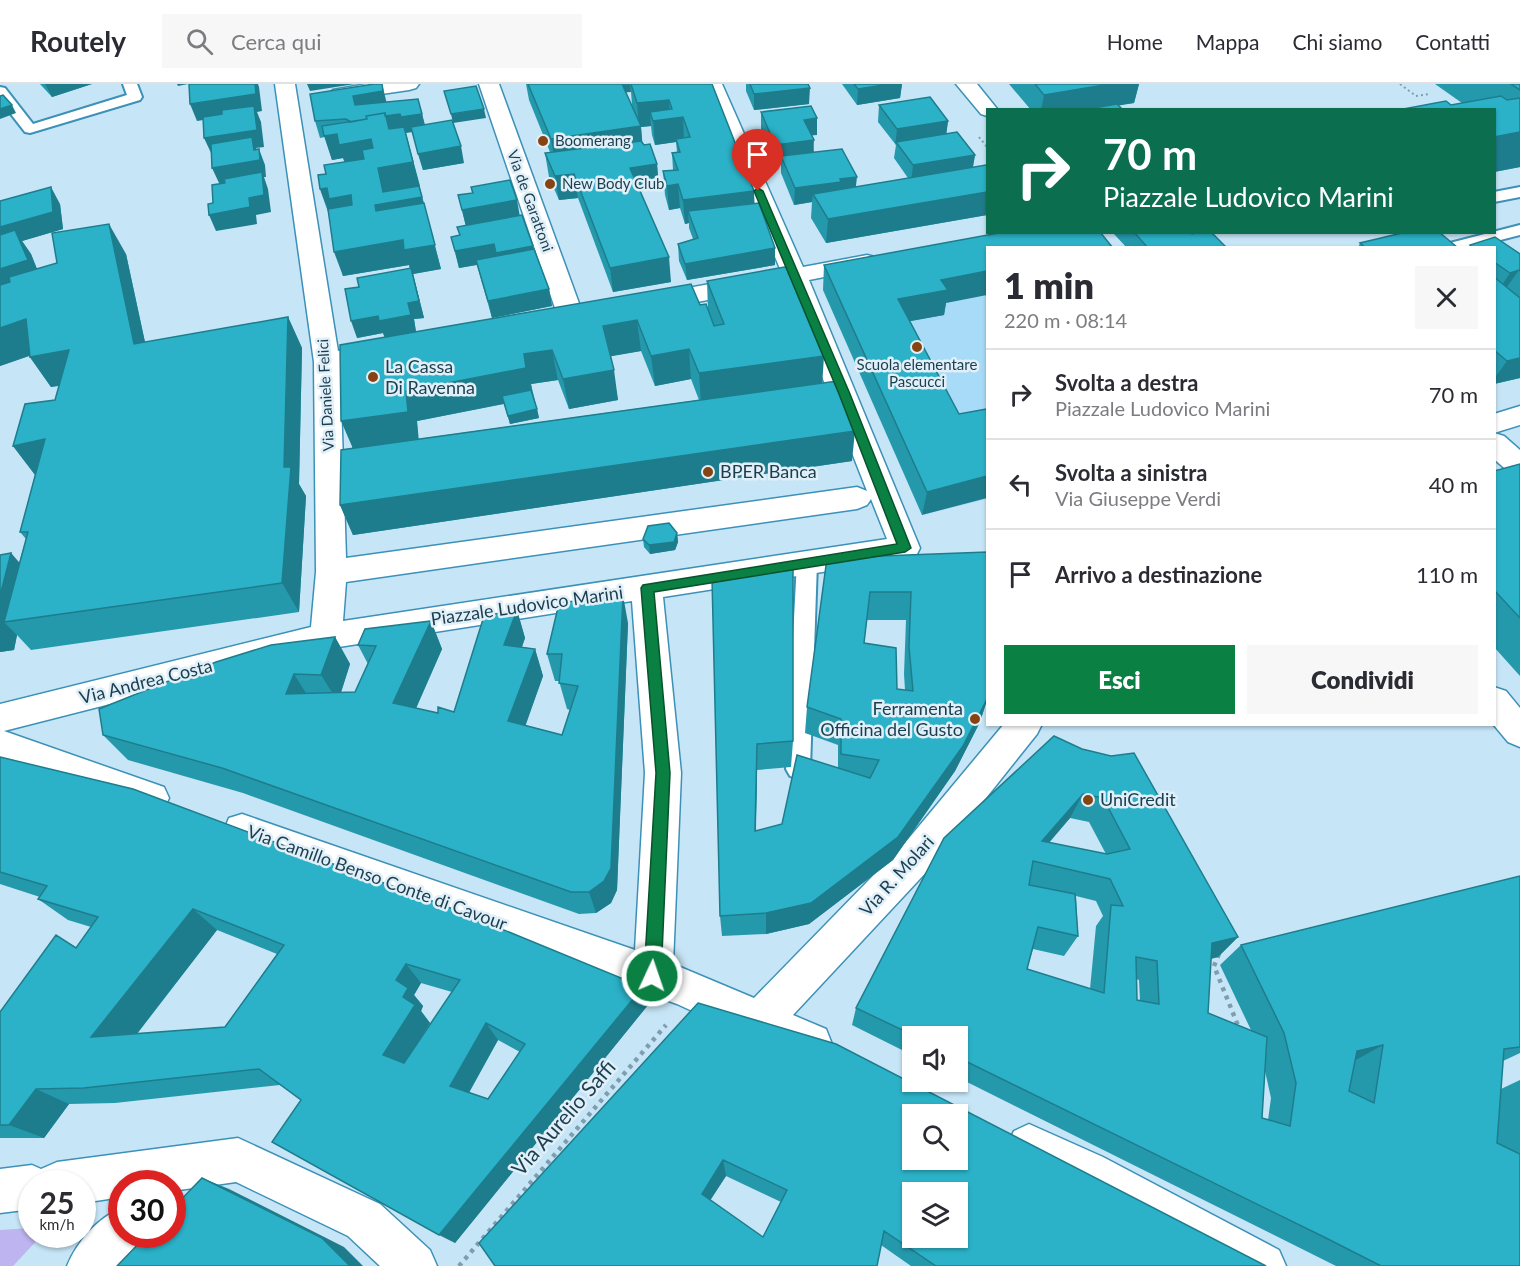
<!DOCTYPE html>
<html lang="it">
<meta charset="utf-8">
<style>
:root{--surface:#fff;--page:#f7f7f7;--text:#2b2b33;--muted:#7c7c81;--line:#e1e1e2;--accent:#0b8043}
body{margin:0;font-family:Lato,sans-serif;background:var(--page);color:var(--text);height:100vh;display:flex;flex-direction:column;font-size:22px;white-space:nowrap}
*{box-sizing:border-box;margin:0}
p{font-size:20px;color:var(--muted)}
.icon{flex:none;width:33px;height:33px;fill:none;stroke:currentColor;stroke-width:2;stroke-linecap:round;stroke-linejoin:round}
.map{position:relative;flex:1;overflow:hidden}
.sheet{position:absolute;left:986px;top:162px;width:510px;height:480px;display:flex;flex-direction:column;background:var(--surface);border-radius:0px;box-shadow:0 2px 4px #0004}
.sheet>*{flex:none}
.top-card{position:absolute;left:986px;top:24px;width:510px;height:126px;border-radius:0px;box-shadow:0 2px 4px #0004;background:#0b6e4f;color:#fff;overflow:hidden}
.controls{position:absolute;left:902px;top:942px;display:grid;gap:12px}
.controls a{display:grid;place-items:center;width:66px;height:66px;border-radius:0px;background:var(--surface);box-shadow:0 2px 4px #0004;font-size:30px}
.speed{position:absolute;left:18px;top:1086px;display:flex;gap:12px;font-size:30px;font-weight:700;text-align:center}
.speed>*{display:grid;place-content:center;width:78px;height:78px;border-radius:50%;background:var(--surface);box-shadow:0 2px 4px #0004;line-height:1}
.speed small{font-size:15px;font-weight:400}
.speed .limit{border:9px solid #d22;background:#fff;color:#111}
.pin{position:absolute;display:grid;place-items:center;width:51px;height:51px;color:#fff;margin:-62px -26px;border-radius:50% 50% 50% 0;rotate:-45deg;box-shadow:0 0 6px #0007}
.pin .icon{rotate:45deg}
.me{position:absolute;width:66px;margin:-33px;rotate:3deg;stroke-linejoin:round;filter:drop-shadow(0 0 4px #0008)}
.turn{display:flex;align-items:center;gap:21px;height:126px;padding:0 18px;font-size:27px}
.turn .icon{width:78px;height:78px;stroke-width:2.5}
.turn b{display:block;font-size:42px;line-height:51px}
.round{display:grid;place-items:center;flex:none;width:63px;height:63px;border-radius:0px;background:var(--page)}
.overview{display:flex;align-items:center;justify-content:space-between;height:102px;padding:0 18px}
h1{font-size:36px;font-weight:800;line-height:45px}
.cta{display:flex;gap:12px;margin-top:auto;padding:12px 18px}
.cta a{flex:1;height:69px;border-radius:0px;background:var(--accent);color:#fff;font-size:24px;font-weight:800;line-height:69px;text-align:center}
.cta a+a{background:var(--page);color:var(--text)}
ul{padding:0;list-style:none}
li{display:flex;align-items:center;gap:18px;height:90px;padding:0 18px;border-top:2px solid var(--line)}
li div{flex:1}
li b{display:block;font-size:22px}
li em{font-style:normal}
header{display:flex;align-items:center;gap:36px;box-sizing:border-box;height:84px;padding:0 30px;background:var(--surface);border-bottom:2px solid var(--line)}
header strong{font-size:28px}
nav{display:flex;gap:33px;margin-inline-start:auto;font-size:21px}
.search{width:420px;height:54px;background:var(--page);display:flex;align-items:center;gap:15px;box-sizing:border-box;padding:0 21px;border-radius:0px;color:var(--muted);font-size:22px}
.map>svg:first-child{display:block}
</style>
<header>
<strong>Routely</strong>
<div class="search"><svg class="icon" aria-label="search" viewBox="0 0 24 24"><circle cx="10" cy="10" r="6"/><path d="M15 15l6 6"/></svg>Cerca qui</div>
<nav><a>Home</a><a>Mappa</a><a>Chi siamo</a><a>Contatti</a></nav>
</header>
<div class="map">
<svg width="1520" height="1182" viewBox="0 0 1520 1182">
<rect width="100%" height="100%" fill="#c6e5f6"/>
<path fill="#a7dbf7" d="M987,175V415L922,431L823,206Z"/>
<path fill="#beb4f0" d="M31,1144L32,1150L42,1151L13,1182H0V1146Z"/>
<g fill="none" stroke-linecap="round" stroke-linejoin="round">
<g stroke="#3c91b8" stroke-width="4">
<path id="lane" d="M123,0H137L142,13L140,16L30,49L25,48L0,16V3L5,4L33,40L127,11Z
M1520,103V113L1494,118V108Z
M1520,141V151L1469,164H1440L1442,161Z
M807,470L814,472L817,478L810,685L806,692L798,695L790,692L786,685L797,478L800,472Z"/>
</g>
<g stroke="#3c91b8" stroke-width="3">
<path id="street" d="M275,0H295L338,267L383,259L392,261L396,267L392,273L340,284L346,474L857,403L867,407L786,201L650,227L641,224L638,219L641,214L650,211L781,187L702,0H722L803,183L867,171L875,173L879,178L875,183L809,196L920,464L916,472L905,475L663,513L681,689L673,880L754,914L905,759L1004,640H1042L1037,650L931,783L793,931L826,945L832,960L826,975L811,981L677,920L229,758L224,746L229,734L242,730L635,866L645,689L632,517L326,565L4,647L164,703L169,714L164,725L151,730L0,676V620L311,543L316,488L314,278ZM871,415L887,455L343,537L346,498L857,425L867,421Z
M367,0H419L416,4L409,6L340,16L333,14L330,10L333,6Z
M479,0H499L584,233L580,239L571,241L562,239L558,233Z
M1520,322V341L1494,349L1504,352L1520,366V392L1510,389L1494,375V330Z
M1029,1040L1103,1073L1279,1166L1286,1182H1216L1071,1105L1014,1077L1007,1062L1014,1047Z
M238,1054L380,1120L430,1166L437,1182H380L348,1152L236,1098L172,1107V1100H122V1113L82,1119V1100H32V1125L0,1129V1085L32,1081L41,1085L57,1078Z
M122,1124V1150H143L138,1162L121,1182H67C77,1158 97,1134 122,1124Z"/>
</g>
<g stroke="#3c91b8" stroke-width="3">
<path id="secondary" d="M956,0H977L998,26H987V32L981,30Z
M1494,603L1506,607L1520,624V663L1508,658L1493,640Z"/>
</g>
<path stroke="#7e9eaf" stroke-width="2" stroke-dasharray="2 3" stroke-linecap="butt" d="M1400,0L1416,12L1429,10
M979,53L987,63
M1386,148L1393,156"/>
<path stroke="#7e9eaf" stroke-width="4.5" stroke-dasharray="4 5" stroke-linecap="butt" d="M1219,870L1214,882L1239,944
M459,1182L666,941"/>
<use href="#lane" fill="#fff" fill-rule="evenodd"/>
<use href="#street" fill="#fff" fill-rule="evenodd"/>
<use href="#secondary" fill="#fff" fill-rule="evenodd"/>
</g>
<path fill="#2599ac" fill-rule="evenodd" d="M40,0H92L52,13Z
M526,0H712L754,107V120L775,164V181L687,196L679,177L678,160L693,155L689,144V139L685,140L680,124L669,126L665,111L663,87L673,86L672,69L677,68L676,58L655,61L652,51L651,42L641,43L642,58L657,80L659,104L640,107L671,198L613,208L578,114L559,116L549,93L545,69L550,68L529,16ZM626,8H631L632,21L634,26Z
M746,0H808L809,20L754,26L746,7Z
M842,0H902L900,14L857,21Z
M1009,0H1139L1134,19L1118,21L1123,26H1031Z
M1435,0H1520V83L1494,88V26H1403V25L1451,21L1462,19Z
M418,15L425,41L464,79L423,86L412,48L405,46L441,185L413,190L424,234L414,235L416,248L390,253L700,221L708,227L707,197L822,300L852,377L353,451L340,421L352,364L385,254L383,249L357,254L359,203L410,185L409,181L343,192L328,128L320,105L326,90L345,78L343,74L332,76L325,53L320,54L315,37L387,18ZM641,267L655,302L691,295L699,316L418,355L417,337L504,320L510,340L539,334L531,300L558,296L569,325L618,316L610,272Z
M879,21L948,37L946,49L975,71L973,83L987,82V131L826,159L811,134L812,118L794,121L781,89V77L775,78L761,45V28L817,51H812L814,68L856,103L908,94L894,74L896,61L878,38Z
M471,103L520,132L534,165L549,205L552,222L492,234L477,181L459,184L451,153L460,152L466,142L458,111L472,109Z
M0,117L60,120L63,145L22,157L31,170L37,185L126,170L145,258L288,233L302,264L299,400L306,412L299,528L31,566L17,551L14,566L0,568L11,469L19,479L26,455L20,448L35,391L13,362L55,316L59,302L51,303L29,272L0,282Z
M1114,148H1191L1192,150L1224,164H1127L1114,150Z
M1495,153L1520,170V294L1494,300V164H1469L1470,161Z
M1360,159L1458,164H1358Z
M824,181L946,219L944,231L909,237L959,330L922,431L823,206Z
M1520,380V592L1494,563V387Z
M677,449L678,458L675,466L650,470L644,463L643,455Z
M987,468V617L980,638L955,687L893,776L809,840L766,850L722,852L720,832L712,495L793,657L791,683L757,686L756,747L782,740L838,684V661L805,649L807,623L827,474ZM867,536H906L904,590L905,606L897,605L864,559Z
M517,526L525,554L522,563L535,565L543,592L525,641L562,651L570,626L567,625L559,597H555L547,570L628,539L617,806L611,819L596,829L579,830L243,709L128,676L103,651L335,553L350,580L341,608H355L368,580L358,561L431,537L442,565L416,624L438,629L454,628Z
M1054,652L1238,853L1218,873L1211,875L1208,929L1251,946L1220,881L1241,861L1520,792V969L1503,977L1501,1005L1520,996V1182H1336L957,993V952H912V971L852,941L856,924ZM1070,734L1089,738L1106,770L1049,759ZM1076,812L1096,817L1103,832L1096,842L1090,905L1027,885L1033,865L1064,872L1078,852ZM1136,895L1139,896L1140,917L1137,916ZM1265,987L1271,1014L1268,1036L1262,1034Z
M0,673L648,921L455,1159L301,1016L280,1001L115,1019L69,1020L44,1054H0V928L76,864L91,843L68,836L38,815L40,813L0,800ZM217,846L277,870L225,943L137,950ZM421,899L452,908L416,961L430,939L421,927L423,922L414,911ZM498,956L520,968L488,1015L469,1009Z
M698,919L1266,1182H911L881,1161L495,1182ZM726,1092L781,1118L763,1153L710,1116Z"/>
<path fill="#1e7d8c" d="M45,0H92L52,13Z
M177,0H188L178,2Z
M255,0H258L259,3L262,27L257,28L261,38L264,63L256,64L259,70V65L265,81L266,93H264L268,105L271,128L256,131L257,140L216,147L209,131L220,101L212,84V71L204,54L255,28L197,37L190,20Z
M307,0H355L310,7Z
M382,0L388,24L400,30H422L426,46L406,49L405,46L420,102L385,108L422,113L441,185L413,190L424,234L414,235L416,248L385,254L383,249L357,254L351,237L408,219L412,190L409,181L343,192L334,168L403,156L435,161L384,151L375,121L383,108L378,84L390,49L355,21L353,12Z
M617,0H630L631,8L618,9Z
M890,0H902L900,14L857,21L858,5Z
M1110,0H1139L1134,19L1092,26H1041L1044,11Z
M810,4L809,20L754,26V10Z
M669,16L670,35L683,33L684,57L676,55V58L655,61L653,37L650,28L651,42L641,43L643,66L555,79L551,55L639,42L637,19Z
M12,21L16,29L0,35V25Z
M484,25L486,34L453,39L451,30Z
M817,34V51L804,52V36Z
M948,37L946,53L896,58L895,62L897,45Z
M1520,48V83L1494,88V53Z
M337,50L371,55L379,79L347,85L343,74L332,76L324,52Z
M814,56L813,73L781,72V77L775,78V61Z
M461,62L464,79L423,86L418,70Z
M975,71L972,87L911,98L913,81Z
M657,80L659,104L632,108L630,84Z
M574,90L578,114L559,116L555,92Z
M857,93L855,110H813L812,118L794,121L795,104L840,95Z
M678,100L680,124L669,126L667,102Z
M51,103L60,120L63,145L22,157L31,170L43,200L0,226V143Z
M327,104L351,111L359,135L329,129L320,105Z
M754,107L755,131L688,127L689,139L685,140L683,116Z
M987,108V131L826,159L828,135Z
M517,116L520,133L466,143L462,126Z
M109,140L126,170L152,291L134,260Z
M494,160L498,177L459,184L455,167Z
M533,162L537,179L500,186L496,169Z
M775,164V181L687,196L685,180Z
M669,173L671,198L613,208L610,184Z
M1519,186L1502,210L1494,213L1510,189Z
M987,187V211L946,219L944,231L895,240L898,215L941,196Z
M549,205L552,222L492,234L488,217Z
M288,233L302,264L299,400L306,412L299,528L282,499L284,383Z
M26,235L46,266L0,282V244Z
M637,236L641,267L607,273L603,242Z
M689,265L691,295L655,302L651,272Z
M69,266L88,296L51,303L30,273Z
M552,266L558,296L531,300L533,314L417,337L419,358L354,367L341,337L406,307L524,270Z
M824,272L822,303L701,320L699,289Z
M1520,274V294L1494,300V295L1507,277Z
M614,286L618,316L569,325L563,295Z
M537,325L539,334L510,340L508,332Z
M855,347L852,377L353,451L340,421Z
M45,355L36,392L13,362Z
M987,392V414L922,431L927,408Z
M677,449L678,458L675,466L650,470L649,461Z
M11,469L31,492L4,538L17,551L14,566L0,568V512Z
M623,511L628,539L617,806L611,819L596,829L589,808Z
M517,526L525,554L513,588L504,561Z
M431,537L442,565L407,645L393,619Z
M335,553L350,580L338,618L321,591Z
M535,565L543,592L518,663L508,637Z
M294,590L311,617L286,610Z
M987,615L980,638L955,687L893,776L809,840L766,850V829Z
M757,660V686L755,771V747Z
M1083,710L1070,734L1030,780L1042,757Z
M193,825L217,846L121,970L91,953Z
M1238,853L1218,873L1193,879L1212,859Z
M406,880L421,899L414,911L423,922L421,927L430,939L400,987L383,971L403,913L396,896Z
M643,903L648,921L455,1159L439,1151Z
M486,939L498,956L464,1017L450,1002Z
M1383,961L1354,977L1357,967Z
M36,1005L69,1020L44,1054L9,1041Z
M723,1076L726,1092L706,1123L702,1110Z
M202,1094L229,1105L344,1163L363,1182H350Z"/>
<path fill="#2bb2c8" stroke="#1e7d8c" stroke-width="1.5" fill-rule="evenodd" d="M189,0H255L256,10L190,20Z
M374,0H382L383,7L353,12L355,21L418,15L422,30L401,33L400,30L385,32V29L366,32L367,35L351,38L346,35L315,37L310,10Z
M528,0H622L641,42L551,55Z
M631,0H712L754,107L683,116L678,100L667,102L663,87L678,86L672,69L680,68L676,55L690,53L683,33L653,37L650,28L672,25L669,16L637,19Z
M750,0H808L810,4L754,10Z
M854,0H890L858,5Z
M1035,0H1110L1044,11Z
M1511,0H1520V6Z
M476,2L484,25L451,30L444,7Z
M3,11L12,21L0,25V12Z
M1501,12L1507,16L1520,14V48L1494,53V26H1405L1403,25L1446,17L1451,21Z
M930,13L948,37L897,45L879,21Z
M1117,20L1123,26H1082Z
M254,22L257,46L204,54L203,33L222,30V26Z
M811,22L817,34L804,36L814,56L775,61L761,28Z
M385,29L389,45L404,43L413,78L378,84L383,108L419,102L422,113L375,121L376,127L424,119L435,161L404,166L403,156L334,168L328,125L352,121L351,111L329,115L327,104L320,105L318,91L326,90L324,81L364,75L362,66L373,64L371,55L339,61L337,50L324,52L322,42L367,35L366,32Z
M452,36L461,62L418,70L411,43Z
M957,48L975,71L913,81L896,58Z
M252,53L254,66L259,65L260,76L212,84L211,60Z
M641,57L644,61L650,60L657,80L630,84L669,173L610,184L574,90L555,92L545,69Z
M842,65L857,93L840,95L841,98L795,104L781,72Z
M986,81L987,82V108L828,135L813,110Z
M262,88L264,111L249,114L250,123L209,131L208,120L213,119L212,101L225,99L224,95Z
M510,96L517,116L462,126L458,111L473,109L471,103Z
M51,103L53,128L0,143V117Z
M759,119L775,164L685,180L678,160L698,154L688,127Z
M522,131L533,162L496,169L494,160L455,167L451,153L460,151L457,143Z
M109,140L134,260L288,233L284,383H291L282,499L4,538L28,448H20L45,355L13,362L25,320L55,316L69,266L30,273L26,235L0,244V201L10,198L9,193L57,179L52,149Z
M15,146L28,176L0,185V151Z
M1004,148H1100L1113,164H987V187L941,196L948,206L898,215L959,330L987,325V392L927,408L824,181Z
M1134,148H1191L1192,150L1200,148H1211L1225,162L1217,164H1148Z
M1406,148H1439L1458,164H1366L1360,159Z
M1495,153L1520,170V187L1519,186L1510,189L1494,178V164H1473L1470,161Z
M534,165L549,205L488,217L476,176Z
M790,182L824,272L699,289L689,265L651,272L637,236L603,242L614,286L563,295L552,266L524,270L526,284L406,307L408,328L341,337L340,261L691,200L700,221L706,220L714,242L724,240L707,197Z
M411,184L419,217L408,219L411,231L379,237L378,232L351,237L345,205L359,203L357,194Z
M1494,193L1520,214V274L1507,277L1494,266Z
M837,297L855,347L340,421L341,366Z
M531,306L537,325L508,332L502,312Z
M1520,380V534L1494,506V387Z
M669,439L677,449L674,458L649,461L643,455L648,442Z
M987,468V615L963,662L898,753L811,819L766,829L720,832L712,495L793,480V657L757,660L755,747L782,740L797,671L870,694L879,676L841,670V635L807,623L827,474ZM870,508H911L909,563L913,607L897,605L896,564L864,559Z
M11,469L0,512V471Z
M623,511L611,784L604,797L589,808H571L222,684L103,651L99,625L216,578L271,561L335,553L321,591L294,590L286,610L355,608L376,562L358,561L365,545L431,537L393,619L438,629V623L454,628L484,532L517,526L504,561L535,565L508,637L562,651L578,602L559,599L562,570H547L559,519Z
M1054,652L1082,665L1111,672L1134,669L1238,853L1212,859L1208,929L1267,953L1262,1034L1290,1042L1296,999L1284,949L1241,861L1520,792V963L1504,965L1497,1059L1520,1070V1182H1381L1326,1154L957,973V952H915L856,924L944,754ZM1083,710L1103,714L1130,765L1107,770L1042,757ZM1033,777L1110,795L1123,822L1111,821L1104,909L1027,885L1038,843L1078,852L1075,810L1029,801ZM1136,873L1157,877L1159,920L1137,916ZM1383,961L1374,1019L1349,1007L1357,967Z
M0,673L133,705L443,821L643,903L439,1151L272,1058L301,1016L259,985L84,1004L36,1005L9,1041H0V928L56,851L76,864L98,833L38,815L47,802L0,788ZM193,825L284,861L225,943L91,953ZM406,880L460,896L404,979L383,971L415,921L403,913L408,904L396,896ZM486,939L525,960L488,1015L450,1002Z
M698,919L836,960L1266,1182H936L884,1147L877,1182H495L479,1159ZM912,1030H957V1076H912ZM723,1076L787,1106L763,1153L702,1110ZM912,1108H957V1154H912Z
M202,1094L322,1154L350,1182H117L148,1150H172V1125Z"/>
<path fill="#0b8043" stroke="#07532c" stroke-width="1.5" d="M758,104L763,107L850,310L911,464L905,468L654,508L670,689L661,892L658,898L652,900L647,898L644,892L656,689L641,504L643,501L897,460L839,310L754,107Z"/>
<g fill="#864413" stroke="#e0eff8" stroke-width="2">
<circle cx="543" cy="57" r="6"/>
<circle cx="550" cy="100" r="6"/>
<circle cx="917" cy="263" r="6"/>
<circle cx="373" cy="293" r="6"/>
<circle cx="708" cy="388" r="6"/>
<circle cx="975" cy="635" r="6"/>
<circle cx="1088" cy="716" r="6"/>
</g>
<g text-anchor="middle" stroke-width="5" stroke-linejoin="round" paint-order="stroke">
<g font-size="15" fill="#1b3e4f" stroke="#e0eff8" text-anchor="start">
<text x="555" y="62">Boomerang</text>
<text x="562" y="105">New Body Club</text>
<text x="917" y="286" text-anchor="middle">Scuola elementare<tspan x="917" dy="17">Pascucci</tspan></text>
</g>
<g font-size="15" fill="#1b3e4f" stroke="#e0eff8">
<text transform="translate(530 117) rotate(70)" y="5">Via de Garattoni</text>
<text transform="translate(326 311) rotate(-93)" y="5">Via Daniele Felici</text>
</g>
<g font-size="18" fill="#1b3e4f" stroke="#e0eff8" text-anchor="start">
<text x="385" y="289">La Cassa<tspan x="385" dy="21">Di Ravenna</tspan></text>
<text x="720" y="394">BPER Banca</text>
<text x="963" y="631" text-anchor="end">Ferramenta<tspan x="963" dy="21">Officina del Gusto</tspan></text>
<text x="1100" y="722">UniCredit</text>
</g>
<g font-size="18" fill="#1b3e4f" stroke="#e0eff8">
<text transform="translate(527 522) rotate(-8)" y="6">Piazzale Ludovico Marini</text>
<text transform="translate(146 598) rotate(-14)" y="6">Via Andrea Costa</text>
<text transform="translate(897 792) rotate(-48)" y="6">Via R. Molari</text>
<text transform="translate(377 794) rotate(20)" y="6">Via Camillo Benso Conte di Cavour</text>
</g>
<g font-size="21" fill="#1b3e4f" stroke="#e0eff8">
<text transform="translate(564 1034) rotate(-49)" y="7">Via Aurelio Saffi</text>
</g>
</g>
</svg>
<div class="controls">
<a><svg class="icon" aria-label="sound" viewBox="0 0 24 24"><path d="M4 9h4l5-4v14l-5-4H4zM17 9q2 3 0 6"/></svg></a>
<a><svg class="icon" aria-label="search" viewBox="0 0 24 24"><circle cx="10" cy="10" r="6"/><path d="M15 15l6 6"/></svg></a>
<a><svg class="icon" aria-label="layers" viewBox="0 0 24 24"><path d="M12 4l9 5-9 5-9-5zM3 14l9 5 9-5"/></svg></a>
</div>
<div class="speed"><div>25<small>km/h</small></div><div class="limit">30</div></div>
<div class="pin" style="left:758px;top:107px;background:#d93025"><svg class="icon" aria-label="arrive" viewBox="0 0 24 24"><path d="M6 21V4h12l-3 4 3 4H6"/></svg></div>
<svg class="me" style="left:652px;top:892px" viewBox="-20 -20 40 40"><circle r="17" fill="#0b8043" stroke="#fff" stroke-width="3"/><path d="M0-11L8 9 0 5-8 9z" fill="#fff"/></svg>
<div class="top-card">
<div class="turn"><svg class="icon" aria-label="right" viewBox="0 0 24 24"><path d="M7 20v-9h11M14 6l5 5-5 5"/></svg><div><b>70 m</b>Piazzale Ludovico Marini</div></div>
</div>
<section class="sheet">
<div class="overview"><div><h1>1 min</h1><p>220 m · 08:14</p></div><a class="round"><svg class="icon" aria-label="close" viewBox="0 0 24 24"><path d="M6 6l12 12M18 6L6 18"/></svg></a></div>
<ul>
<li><svg class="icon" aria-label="right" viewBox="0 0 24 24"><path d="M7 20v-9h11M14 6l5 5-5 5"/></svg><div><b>Svolta a destra</b><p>Piazzale Ludovico Marini</p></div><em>70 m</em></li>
<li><svg class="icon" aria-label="left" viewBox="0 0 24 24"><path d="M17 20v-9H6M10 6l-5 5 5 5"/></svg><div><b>Svolta a sinistra</b><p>Via Giuseppe Verdi</p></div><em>40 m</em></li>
<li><svg class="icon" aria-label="arrive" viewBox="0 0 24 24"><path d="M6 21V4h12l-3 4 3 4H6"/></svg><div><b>Arrivo a destinazione</b></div><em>110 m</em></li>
</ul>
<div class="cta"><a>Esci</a><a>Condividi</a></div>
</section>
</div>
